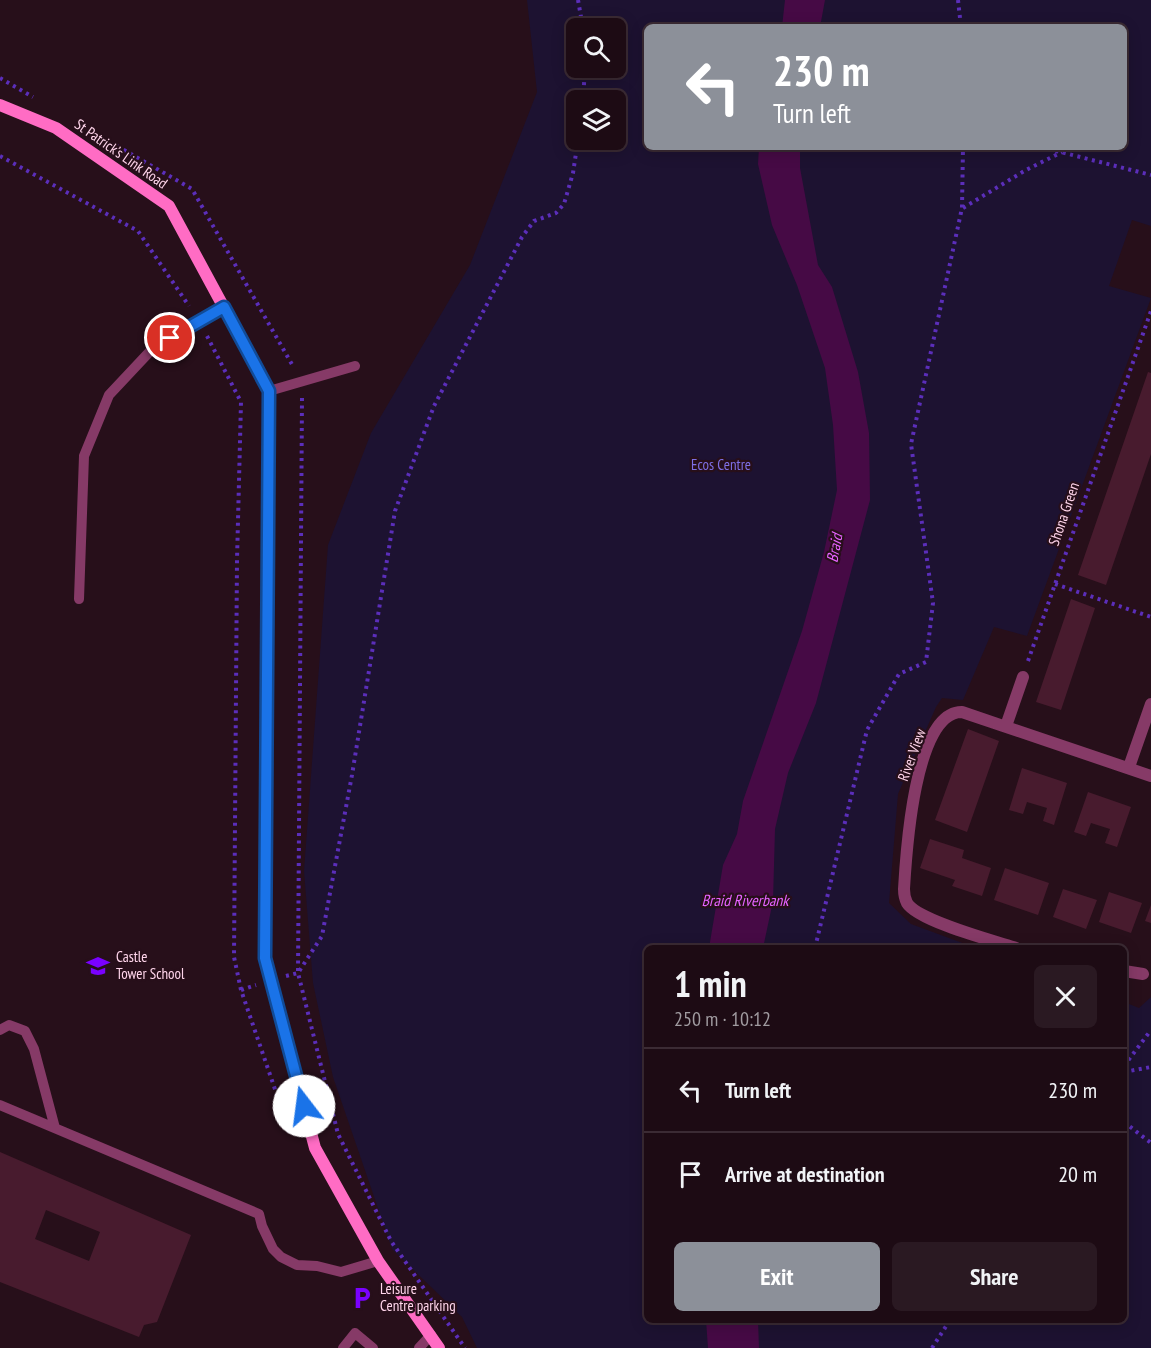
<!DOCTYPE html>
<meta charset="utf-8">
<style>
:root{--surface:#1d0b14;--page:#2a1922;--text:#f1f3f6;--muted:#a09ba0;--line:#3b2b34;--accent:#8c9099}
body{margin:0;font-family:"PT Sans Narrow",sans-serif;background:var(--page);color:var(--text);height:100vh;display:flex;flex-direction:column;font-size:22px;white-space:nowrap}
*{box-sizing:border-box;margin:0}
p{font-size:20px;color:var(--muted)}
.icon{flex:none;width:33px;height:33px;fill:none;stroke:currentColor;stroke-width:2;stroke-linecap:round;stroke-linejoin:round}
.map{position:relative;flex:1;overflow:hidden}
.side{position:absolute;left:644px;top:945px;width:483px;height:378px;display:flex;flex-direction:column;background:var(--surface);border-radius:9px;box-shadow:0 3px 15px #0003,0 0 0 2px var(--line)}
.side>*{flex:none}
.banner{position:absolute;left:644px;top:24px;width:483px;height:126px;border-radius:9px;box-shadow:0 3px 15px #0003,0 0 0 2px var(--line);background:#8c9099;color:#fff;overflow:hidden}
.controls{position:absolute;left:566px;top:18px;display:grid;gap:12px}
.controls a{display:grid;place-items:center;width:60px;height:60px;border-radius:9px;background:var(--surface);box-shadow:0 3px 15px #0003,0 0 0 2px var(--line);font-size:30px}
.pin{position:absolute;display:grid;place-items:center;width:51px;height:51px;color:#fff;margin:-26px;border:3px solid #fff;border-radius:50%;box-shadow:0 2px 6px #0007}
.me{position:absolute;width:66px;margin:-33px;rotate:345deg;stroke-linejoin:round;filter:drop-shadow(0 0 4px #0008)}
.turn{display:flex;align-items:center;gap:21px;height:126px;padding:0 30px;font-size:27px}
.turn .icon{width:78px;height:78px;stroke-width:2.5}
.turn b{display:block;font-size:42px;line-height:51px}
.round{display:grid;place-items:center;flex:none;width:63px;height:63px;border-radius:9px;background:var(--page)}
.head{display:flex;align-items:center;justify-content:space-between;height:102px;padding:0 30px}
h1{font-size:36px;font-weight:700;line-height:45px}
.primary-button{display:flex;gap:12px;margin-top:auto;padding:12px 30px}
.primary-button a{flex:1;height:69px;border-radius:9px;background:var(--accent);color:#fff;font-size:24px;font-weight:700;line-height:69px;text-align:center}
.primary-button a+a{background:var(--page);color:var(--text)}
ul{padding:0;list-style:none}
li{display:flex;align-items:center;gap:18px;height:84px;padding:0 30px;border-top:2px solid var(--line)}
li div{flex:1}
li b{display:block;font-size:22px}
li em{font-style:normal}
.map>svg:first-child{display:block}
</style>
<div class="map">
<svg width="1151" height="1348" viewBox="0 0 1151 1348">
<rect width="100%" height="100%" fill="#270f1a"/>
<path fill="#1d1231" fill-rule="evenodd" d="M527,0H1151V226L1132,220L1109,286L1151,298L1027,636L994,627L963,700L942,698L936,707L898,794L889,903L911,924L976,948H646V1320H1124V1002L1139,1008L1151,997V1348H477L462,1317L392,1249L333,1077L313,983L304,871L328,545L371,433L470,265L537,92ZM646,27H1124V147H646ZM576,28H615V68H576ZM576,100H615V140H576Z"/>
<path fill="#460a45" d="M785,0H825L820,27H782Z
M759,147H800V168L818,265L832,287L858,372L869,433L870,500L816,703L788,773L775,829L773,901L763,948H709L723,865L737,834L743,801L802,631L824,552L837,490L833,425L825,368L797,285L772,225L758,164Z
M706,1320H758L759,1348H708Z"/>
<path fill="#481b2e" fill-rule="evenodd" d="M1148,372L1151,373V454L1106,585L1078,575Z
M1071,599L1095,608L1061,710L1036,702Z
M968,729L999,741L967,832L935,820Z
M1022,768L1067,783L1054,825L1043,821L1047,808L1027,802L1023,814L1009,810Z
M1088,792L1131,807L1117,847L1105,843L1110,829L1091,823L1086,836L1074,832Z
M930,839L964,850L962,858L991,868L982,896L952,886L955,880L920,868Z
M1005,868L1049,883L1038,915L994,900Z
M1063,889L1097,900L1086,929L1053,917Z
M1109,892L1142,903L1131,933L1099,922Z
M1151,905V923L1145,921Z
M0,1152L191,1235L157,1322L144,1325L139,1337L0,1282ZM46,1210L100,1232L89,1261L35,1239Z"/>
<g fill="none" stroke-linecap="round" stroke-linejoin="round">
<path stroke="#5b2eba" stroke-width="4" stroke-dasharray="3 4.5" stroke-linecap="butt" d="M578,0L583,28
M958,0L961,27
M0,78L33,97
M583,100L585,68
M117,146L192,189L294,368
M1041,147L1151,175
M0,156L138,231L189,306
M963,208L1026,170L1062,152
M207,336L241,402L237,560L234,957L241,990L291,1136
M302,398L298,973L338,1134L391,1241L465,1348
M1055,584L1151,617
M1028,661L1151,311
M815,948L867,730L899,674L926,662L933,603L911,444L962,208L963,147
M286,976L298,973L322,936L352,775L395,511L434,406L522,237L534,221L556,213L564,204L573,173L578,140
M241,990L256,985
M1124,1066L1151,1030
M1124,1072L1151,1067
M1124,1122L1151,1143
M932,1348L950,1320"/>
<path stroke="#863a67" stroke-width="10" d="M269,391L355,366
M79,599L84,456L109,395L155,346L223,307
M0,1030L9,1025L25,1031L34,1049L55,1128
M0,1105L259,1214L262,1226L273,1249L281,1257L297,1265L317,1266L341,1272L378,1261
M343,1348L355,1333L373,1348
M419,1348L431,1335"/>
<path stroke="#863a67" stroke-width="12" d="M1006,726L1023,677
M1129,767L1151,704
M1016,948C994,941 918,921 907,903C905,899 904,893 904,889C906,855 914,711 962,712L1151,776
M1124,971L1143,974"/>
<path stroke="#ff6cc4" stroke-width="12" d="M0,105L56,128L169,206L269,391L265,958L315,1148L378,1261L439,1348"/>
</g>
<g fill="none" stroke-linecap="round" stroke-linejoin="round">
<g stroke="#114b97" stroke-width="15">
<path id="route" d="M170,338L224,307L269,391L265,958L304,1106"/>
</g>
<use href="#route" stroke="#1a73e8" stroke-width="10"/>
</g>
<defs>
<g id="school-bare" transform="scale(1.8)"><path d="M0-5L7-2L0 1L-7-2ZM-4 1L0 2.5L4 1V4Q0 6-4 4Z" fill="#7a01ff" stroke="#270f1a" stroke-width="2.5" paint-order="stroke"/></g>
<g id="parking-bare" transform="scale(1.8)"><path d="M-3.5-5.5H1a3.5 3.5 0 0 1 0 7H-1V5.5H-3.5ZM-1-3.4V-.6H.8a1.4 1.4 0 0 0 0-2.8Z" fill="#7a01ff" stroke="#270f1a" stroke-width="2.5" paint-order="stroke"/></g>
</defs>
<g fill-rule="evenodd">
<use href="#school-bare" x="98" y="966"/>
<use href="#parking-bare" x="362" y="1298"/>
</g>
<g text-anchor="middle" stroke-width="4.5" stroke-linejoin="round" paint-order="stroke">
<g font-size="15" fill="#ffd5eb" stroke="#270f1a">
<text transform="translate(121 154) rotate(35)" y="5">St Patrick’s Link Road</text>
<text transform="translate(1064 514) rotate(-71)" y="5">Shona Green</text>
<text transform="translate(912 755) rotate(-70)" y="5">River View</text>
</g>
<g font-size="15" fill="#7e6fe4" stroke="#270f1a">
<text x="721" y="470">Ecos Centre</text>
</g>
<g font-size="15" fill="#ffd5eb" stroke="#270f1a" text-anchor="start">
<text x="116" y="962">Castle<tspan x="116" dy="17">Tower School</tspan></text>
<text x="380" y="1294">Leisure<tspan x="380" dy="17">Centre parking</tspan></text>
</g>
<g font-size="16" font-style="italic" fill="#e663ff" stroke="#270f1a">
<text transform="translate(834 548) rotate(-79)" y="6">Braid</text>
<text x="745" y="906">Braid Riverbank</text>
</g>
</g>
</svg>
<div class="controls">
<a><svg class="icon" aria-label="search" viewBox="0 0 24 24"><circle cx="10" cy="10" r="6"/><path d="M15 15l6 6"/></svg></a>
<a><svg class="icon" aria-label="layers" viewBox="0 0 24 24"><path d="M12 4l9 5-9 5-9-5zM3 14l9 5 9-5"/></svg></a>
</div>
<div class="pin" style="left:170px;top:338px;background:#d93025"><svg class="icon" aria-label="arrive" viewBox="0 0 24 24"><path d="M6 21V4h12l-3 4 3 4H6"/></svg></div>
<svg class="me" style="left:304px;top:1106px" viewBox="-20 -20 40 40"><circle r="19" fill="#fff"/><path d="M0-13L10 11 0 6-10 11z" fill="#1a73e8"/></svg>
<div class="banner">
<div class="turn"><svg class="icon" aria-label="left" viewBox="0 0 24 24"><path d="M17 20v-9H6M10 6l-5 5 5 5"/></svg><div><b>230 m</b>Turn left</div></div>
</div>
<section class="side">
<div class="head"><div><h1>1 min</h1><p>250 m · 10:12</p></div><a class="round"><svg class="icon" aria-label="close" viewBox="0 0 24 24"><path d="M6 6l12 12M18 6L6 18"/></svg></a></div>
<ul>
<li><svg class="icon" aria-label="left" viewBox="0 0 24 24"><path d="M17 20v-9H6M10 6l-5 5 5 5"/></svg><div><b>Turn left</b></div><em>230 m</em></li>
<li><svg class="icon" aria-label="arrive" viewBox="0 0 24 24"><path d="M6 21V4h12l-3 4 3 4H6"/></svg><div><b>Arrive at destination</b></div><em>20 m</em></li>
</ul>
<div class="primary-button"><a>Exit</a><a>Share</a></div>
</section>
</div>
